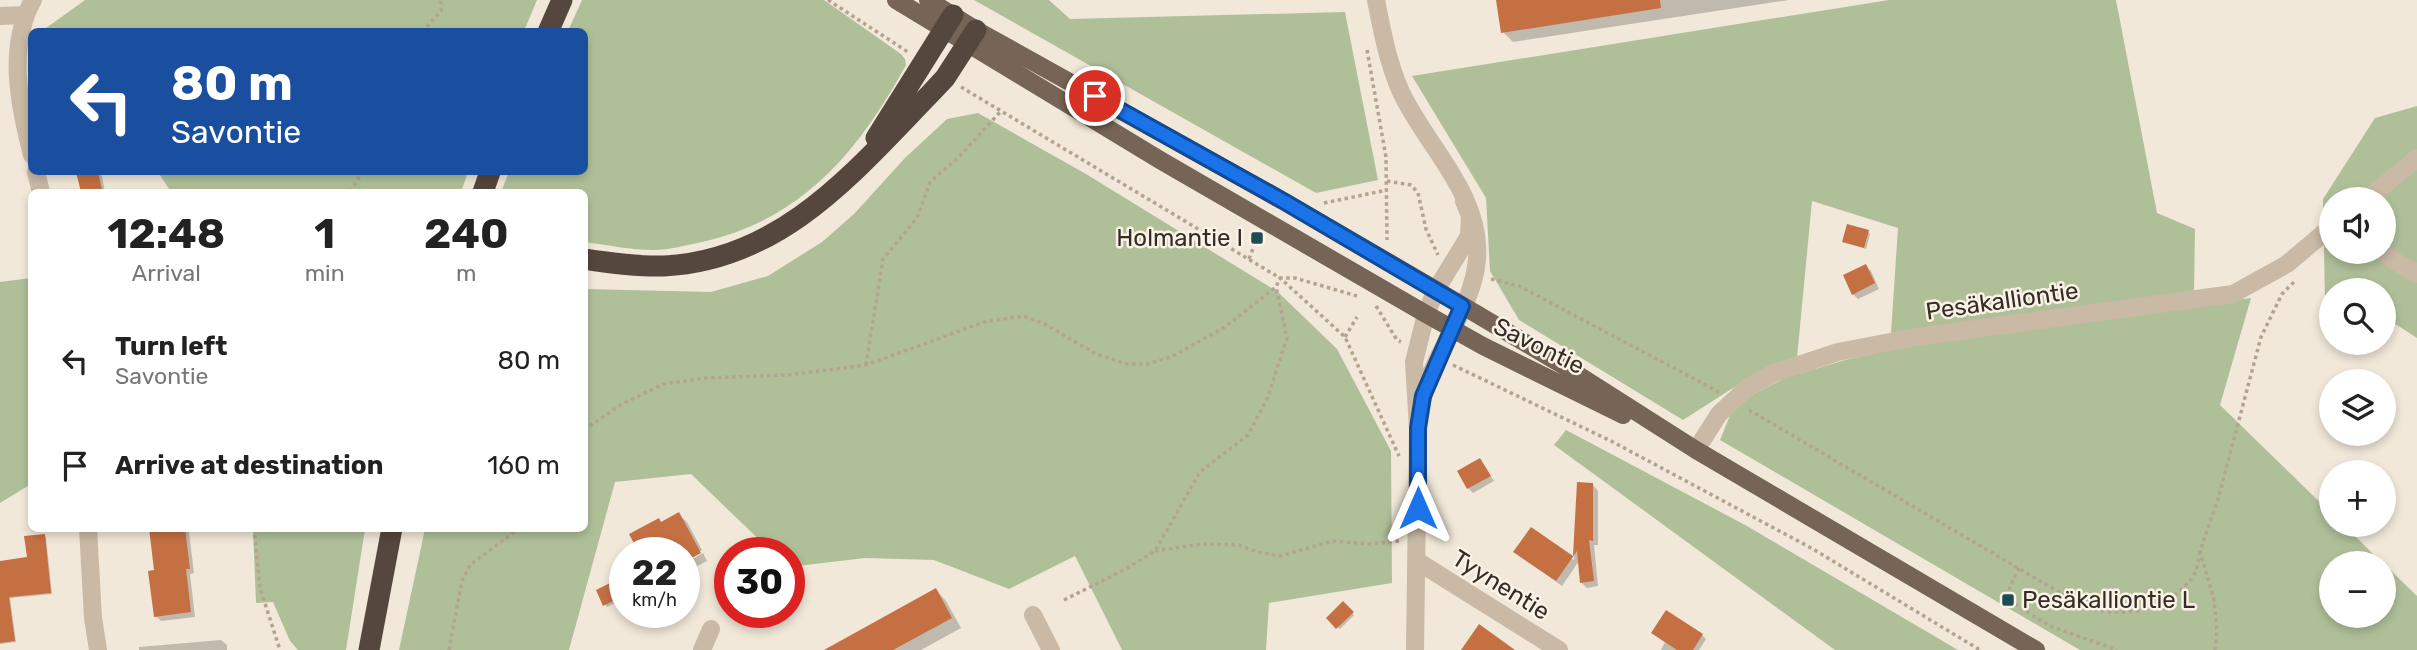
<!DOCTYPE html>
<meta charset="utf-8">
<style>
:root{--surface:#fff;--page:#f2f2f2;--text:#222;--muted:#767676}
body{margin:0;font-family:Rubik,sans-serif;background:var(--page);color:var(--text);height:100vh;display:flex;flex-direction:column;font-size:26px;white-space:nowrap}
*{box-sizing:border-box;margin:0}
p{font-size:23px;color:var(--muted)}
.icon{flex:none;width:38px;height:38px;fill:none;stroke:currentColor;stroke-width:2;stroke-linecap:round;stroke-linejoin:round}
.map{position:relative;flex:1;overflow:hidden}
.details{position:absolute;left:28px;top:189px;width:560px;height:343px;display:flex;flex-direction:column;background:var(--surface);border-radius:10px;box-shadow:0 4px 10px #0003}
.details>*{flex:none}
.top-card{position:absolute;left:28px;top:28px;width:560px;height:147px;border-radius:10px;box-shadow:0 4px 10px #0003;background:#1a4fa0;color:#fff;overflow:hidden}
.buttons{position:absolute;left:2319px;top:187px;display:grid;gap:14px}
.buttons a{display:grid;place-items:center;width:77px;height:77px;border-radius:50%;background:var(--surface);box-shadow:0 4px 10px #0003;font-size:35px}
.speed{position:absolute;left:609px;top:537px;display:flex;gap:14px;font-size:35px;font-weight:700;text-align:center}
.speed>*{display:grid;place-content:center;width:91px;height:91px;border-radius:50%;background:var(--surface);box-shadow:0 4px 10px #0003;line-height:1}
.speed small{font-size:18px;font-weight:400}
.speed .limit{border:10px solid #d22;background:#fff;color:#111}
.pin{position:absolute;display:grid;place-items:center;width:60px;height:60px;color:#fff;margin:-30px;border:4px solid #fff;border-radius:50%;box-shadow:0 2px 7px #0007}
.me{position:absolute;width:77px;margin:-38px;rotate:0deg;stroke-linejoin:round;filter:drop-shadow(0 0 5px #0008)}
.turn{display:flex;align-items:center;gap:24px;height:147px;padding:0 28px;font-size:32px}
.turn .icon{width:91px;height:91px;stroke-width:2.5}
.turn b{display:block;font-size:49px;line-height:60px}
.eta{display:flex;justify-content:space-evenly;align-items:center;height:119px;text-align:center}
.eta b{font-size:42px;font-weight:700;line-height:49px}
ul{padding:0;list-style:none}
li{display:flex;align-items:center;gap:21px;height:105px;padding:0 28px}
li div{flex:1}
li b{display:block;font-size:26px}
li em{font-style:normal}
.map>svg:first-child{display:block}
</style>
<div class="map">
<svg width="2417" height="650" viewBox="0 0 2417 650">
<rect width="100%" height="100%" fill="#f1e8d9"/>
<path fill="#afc099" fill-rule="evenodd" d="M85,0H537L524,31H42Z
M582,0H824L901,54L905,59L906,65C859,151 802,220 702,242C687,245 669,250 654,250C631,250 607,245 585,242L584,192H501L509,172H584V32L568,31Z
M974,0H1049L1070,19L1345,12L1378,180L1316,193Z
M1889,0H2116L2157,213L2195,229L2194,294L1891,333L1898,228L1812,201L1797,358L1761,370L1683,420L1519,320L1490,271L1486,198L1412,76Z
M2417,106V338L2397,325L2384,321V290H2331V302L2325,300L2323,199L2375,118ZM2331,200H2384V252H2331Z
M978,113L1086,174L1278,292L1337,349L1391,451L1392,583L1269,603L1266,650H1122L1075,556L1009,589L934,560L865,558L789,567V553H773L691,474L615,482L569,650H399L425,529L584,528L585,289L711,292L768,276L822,242L854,214L905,158L947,119Z
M158,172H468L461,192H171Z
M31,278V484L0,503V282Z
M2251,298L2220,405L2331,513V525H2344L2383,564H2331V616H2384V564L2417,596V650H2080L1720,440L1731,413L1752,395L1785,378L1845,360L1936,340Z
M1566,430L1747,526L1958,650H1835L1554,445Z
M253,529H365L346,650H298L290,641L273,602L256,603Z"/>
<path fill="#0003" d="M1498,0H1789L1513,42L1503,32Z
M78,172H101L105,192H82Z
M1868,231L1870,234L1866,249L1844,241Z
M1866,266L1871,271L1879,289L1858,299L1853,294Z
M1480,460L1494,481L1473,493L1468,488Z
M1578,484L1593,485L1598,491V545H1594L1598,586L1587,588L1581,582L1579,561L1562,586L1521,557L1531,529L1574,560Z
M679,515L687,522L702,550L684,560V553H641L662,524Z
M158,528H195V531L189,532L194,573L190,574L195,617L161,621L156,616Z
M44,536L46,538L52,594L10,598L16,642L0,644V563L28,559Z
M703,553L707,561L684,573V564Z
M730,581V595L724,591Z
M625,587V598L607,607L598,591Z
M936,590L946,601L961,628L921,650H827Z
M1343,603L1354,615L1340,629L1328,618Z
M1653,633L1702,635L1706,639L1699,650H1661L1665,642Z
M221,640L227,645V650H139V647Z"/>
<path fill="#c57043" d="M1496,0H1660L1661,8L1501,33Z
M76,172H98L102,190L81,192Z
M1847,224L1869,230L1864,248L1842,242Z
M1866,264L1875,283L1852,295L1843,275Z
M1480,458L1491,476L1467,489L1457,471Z
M1577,482L1593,483V541L1589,540L1594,581L1580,583L1577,551L1556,581L1513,552L1531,527L1573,556Z
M679,512L701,553L684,562V553H639L629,534L659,518L661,522Z
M149,528H185L190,569H186L191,612L154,617L148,571L154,570Z
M45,534L51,593L0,598V561L27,557L24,536Z
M620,578L625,586V595L603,606L596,590Z
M936,588L952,618L893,650H824Z
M9,597L15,641L0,643V598Z
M1343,601L1354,612L1336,629L1326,618Z
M1666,610L1703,634L1693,650H1677L1651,633Z
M1479,624L1515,650H1461Z"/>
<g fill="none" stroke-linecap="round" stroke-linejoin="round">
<path stroke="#b4a38f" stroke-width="3.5" stroke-dasharray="3.5 3.5" stroke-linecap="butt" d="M828,0L908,52
M422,32L441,11V0
M1367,50L1386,157L1387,240
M961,87L1280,278H1295L1357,296
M1387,181L1411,185L1418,193L1426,229L1438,255
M351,192L362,172
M1324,203L1387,190
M1249,259L1257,238
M1491,279L1519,286L1719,392
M1376,306L1397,340L1401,342
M1345,337L1357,317
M866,365L883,259L917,218L930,182L958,158L1001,111
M1453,365L1613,442L1813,549L1980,650
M1749,410L2086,608C2119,615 2149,615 2177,593C2183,588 2192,580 2195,573C2198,566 2199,557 2200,551
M584,430L622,404L664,384L706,378L787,375L866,365L984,322L1024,316L1045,324L1096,354L1127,364H1147L1171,357L1225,327L1276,287L1280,278L1345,337L1399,456
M254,528L260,588L280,650
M1155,551L1201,544L1239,545L1257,552L1280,556L1333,541L1369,544L1399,541
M2019,568L2010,586L2008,600L2050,626L2117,650
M1064,600L1122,571L1155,551L1200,472L1248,435L1267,399L1287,338L1276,287
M449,650L462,581L470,565L520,528
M2215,650L2217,632L2214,600L2200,551L2218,499L2261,337L2282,294L2295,281"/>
<path stroke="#c9b9a5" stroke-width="18" d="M1376,0C1382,31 1388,63 1401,92C1426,146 1482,194 1477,259C1473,311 1430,355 1421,407
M0,16L25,15
M32,155C19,105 7,47 33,0
M36,172L41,192
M2366,200L2417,158
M2384,250L2391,259L2417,274
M1696,450L1719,414L1748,387L1774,373L1838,352L1916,337L2233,294L2287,264L2331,227
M88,528L93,618L98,650
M1417,561L1559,650
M1033,615L1051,650
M702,650L711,629
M1415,650L1418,428L1414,362L1426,314L1436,290L1469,236L1470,216L1464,201"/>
<path stroke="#766557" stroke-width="18" d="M896,0L1160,160L1426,314L1483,346L1623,415
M928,0L976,30L1285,202L1436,290L1561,364L1696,450L2036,650"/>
<path stroke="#55473d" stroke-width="21" d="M548,32L562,0
M876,138L953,15
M483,192L490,172
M584,259C610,263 638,267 664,266C782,260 854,172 930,94L945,78L976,30
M369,650L392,528"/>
</g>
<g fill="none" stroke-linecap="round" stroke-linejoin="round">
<g stroke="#114b97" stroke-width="18">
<path id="route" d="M1095,96L1285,202L1462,306L1423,396L1418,428V508"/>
</g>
<use href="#route" stroke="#1a73e8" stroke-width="12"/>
</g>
<g fill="#1d4c55" stroke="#f9f2e5" stroke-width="2.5">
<rect x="1250" y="231" width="14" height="14" rx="3.5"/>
<rect x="2001" y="593" width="14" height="14" rx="3.5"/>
</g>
<g text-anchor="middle" stroke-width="5" stroke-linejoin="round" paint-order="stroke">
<g font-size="24" fill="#342c26" stroke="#f9f2e5" text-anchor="end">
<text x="1243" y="246">Holmantie I</text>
<text x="2022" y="608" text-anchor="start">Pesäkalliontie L</text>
</g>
<g font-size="24" fill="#342c26" stroke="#f9f2e5">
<text transform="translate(2002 301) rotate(-8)" y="8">Pesäkalliontie</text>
<text transform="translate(1539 346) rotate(26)" y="8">Savontie</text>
<text transform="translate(1501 585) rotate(32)" y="8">Tyynentie</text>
</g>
</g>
</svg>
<div class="buttons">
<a><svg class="icon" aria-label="sound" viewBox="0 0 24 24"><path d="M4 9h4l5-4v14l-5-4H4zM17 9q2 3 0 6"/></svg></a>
<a><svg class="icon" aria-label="search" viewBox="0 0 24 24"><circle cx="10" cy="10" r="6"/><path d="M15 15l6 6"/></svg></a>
<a><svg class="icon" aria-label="layers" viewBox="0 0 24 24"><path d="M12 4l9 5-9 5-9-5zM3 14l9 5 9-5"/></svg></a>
<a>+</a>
<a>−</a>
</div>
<div class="speed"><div>22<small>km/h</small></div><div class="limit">30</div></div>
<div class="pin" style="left:1095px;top:96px;background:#d93025"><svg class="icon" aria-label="arrive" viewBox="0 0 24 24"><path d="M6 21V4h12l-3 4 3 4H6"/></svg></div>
<svg class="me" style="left:1418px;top:508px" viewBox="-20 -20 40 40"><path d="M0-17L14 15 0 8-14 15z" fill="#1a73e8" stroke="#fff" stroke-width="4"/></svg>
<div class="top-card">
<div class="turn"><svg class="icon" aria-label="left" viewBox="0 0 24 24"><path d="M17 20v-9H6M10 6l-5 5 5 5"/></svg><div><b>80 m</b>Savontie</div></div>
</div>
<section class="details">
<div class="eta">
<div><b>12:48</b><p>Arrival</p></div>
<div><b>1</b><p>min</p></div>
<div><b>240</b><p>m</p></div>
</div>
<ul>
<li><svg class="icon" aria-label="left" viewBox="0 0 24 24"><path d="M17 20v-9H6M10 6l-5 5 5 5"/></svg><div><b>Turn left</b><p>Savontie</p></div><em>80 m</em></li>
<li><svg class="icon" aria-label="arrive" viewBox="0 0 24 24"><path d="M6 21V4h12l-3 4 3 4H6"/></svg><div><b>Arrive at destination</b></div><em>160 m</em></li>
</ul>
</section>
</div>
